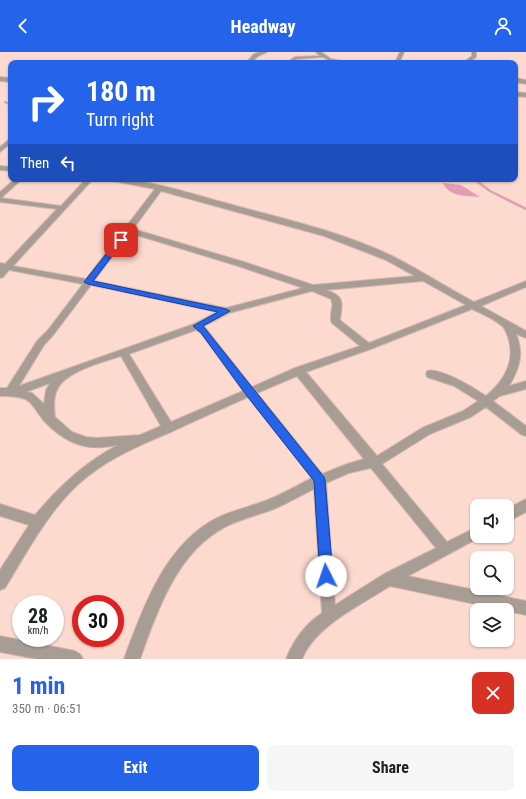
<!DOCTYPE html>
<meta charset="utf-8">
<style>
:root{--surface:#fff;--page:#f6f6f6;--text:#202124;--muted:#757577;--accent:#2563eb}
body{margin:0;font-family:"Roboto Condensed",sans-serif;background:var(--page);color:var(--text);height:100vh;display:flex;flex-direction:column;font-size:15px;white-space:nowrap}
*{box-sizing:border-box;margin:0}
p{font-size:13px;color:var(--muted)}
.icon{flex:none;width:22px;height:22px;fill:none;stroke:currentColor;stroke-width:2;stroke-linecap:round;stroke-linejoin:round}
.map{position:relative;height:607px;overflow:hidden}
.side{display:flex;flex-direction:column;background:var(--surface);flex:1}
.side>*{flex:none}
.hud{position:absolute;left:8px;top:8px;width:510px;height:122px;border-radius:8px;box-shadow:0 1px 3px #0004;background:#2563eb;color:#fff;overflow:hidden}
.tools{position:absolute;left:470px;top:447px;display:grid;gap:8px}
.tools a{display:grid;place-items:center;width:44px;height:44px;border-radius:8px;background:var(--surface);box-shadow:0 1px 3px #0004;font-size:20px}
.speed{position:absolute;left:12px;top:543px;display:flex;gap:8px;font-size:20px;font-weight:700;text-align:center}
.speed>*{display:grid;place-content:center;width:52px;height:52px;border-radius:50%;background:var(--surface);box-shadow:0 1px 3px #0004;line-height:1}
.speed small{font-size:10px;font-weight:400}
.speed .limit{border:6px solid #d22;background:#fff;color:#111}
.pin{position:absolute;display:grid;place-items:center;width:34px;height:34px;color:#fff;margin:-17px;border-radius:8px;box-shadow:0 2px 6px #0006}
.me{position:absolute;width:44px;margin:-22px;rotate:356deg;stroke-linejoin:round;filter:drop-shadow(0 0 3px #0008)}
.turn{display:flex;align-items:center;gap:14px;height:84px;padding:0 12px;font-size:18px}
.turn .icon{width:52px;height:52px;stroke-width:2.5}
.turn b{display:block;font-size:28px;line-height:34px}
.then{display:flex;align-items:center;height:38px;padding:0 12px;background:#0003;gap:8px;font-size:15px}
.round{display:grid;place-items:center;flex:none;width:42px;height:42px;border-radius:8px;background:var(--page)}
.headline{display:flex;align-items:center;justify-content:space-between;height:68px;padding:0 12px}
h1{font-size:24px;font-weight:700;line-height:30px;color:var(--accent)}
.primary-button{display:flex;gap:8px;margin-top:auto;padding:8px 12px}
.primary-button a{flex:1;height:46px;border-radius:8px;background:var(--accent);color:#fff;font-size:16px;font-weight:700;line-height:46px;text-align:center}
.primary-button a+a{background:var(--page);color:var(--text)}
header{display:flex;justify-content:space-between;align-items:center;height:52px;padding:0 12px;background:var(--accent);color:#fff;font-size:18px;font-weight:700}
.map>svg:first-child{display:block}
</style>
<header><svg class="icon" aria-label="back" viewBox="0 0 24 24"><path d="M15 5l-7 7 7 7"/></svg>Headway<svg class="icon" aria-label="person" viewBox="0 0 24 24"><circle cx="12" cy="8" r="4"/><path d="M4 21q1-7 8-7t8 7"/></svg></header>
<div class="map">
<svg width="526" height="607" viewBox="0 0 526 607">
<rect width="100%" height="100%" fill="#fcdacf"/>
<path fill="#e19eb3" d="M443,131L461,133L480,145C467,144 449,145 443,131Z"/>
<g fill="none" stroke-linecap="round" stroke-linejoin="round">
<path stroke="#e19eb3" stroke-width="2" d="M5,50L11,53"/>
<path stroke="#e19eb3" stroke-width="2.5" d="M474,127L490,139L526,157"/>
<g stroke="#d5b7ae" stroke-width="2">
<path id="street" d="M260,0H267L258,4L251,11H246L254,2Z
M316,0H321L331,7L351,11L330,9L323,5L296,7L291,11H286L295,5L320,4Z
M400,0H404L399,11H395Z
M472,0H476V5L468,11H463L472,4Z
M0,25L11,26V30L0,29Z
M515,26L526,28V32L515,30Z
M515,40L526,41V45L515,44Z
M11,86V91L0,100V95Z
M0,114L11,115V119L0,118Z
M15,127H22L1,146L61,154L86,127H93L13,214L86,227L155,137L113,129L110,127C148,127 185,140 222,150C278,166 338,178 392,204C420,218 446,235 474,250L526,229V235L481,254L526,279V286L516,282C524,301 520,316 509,334L526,329V337L500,344L493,349L526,374V384L522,383L486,355L471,365L430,382L382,412L447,490L477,475V484H482L408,524L526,549V563L390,534C361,553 315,574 302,607H286C293,589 305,572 322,561L314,437C301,443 288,451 274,457C258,463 241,467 225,475C177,500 157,559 140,607H124C142,559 162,500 208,471C225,460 246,456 265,449C281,443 296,434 312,426L248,345C222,357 196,368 171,380C142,392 112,405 88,424C51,453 29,497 5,536L0,538V518L29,473L0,464V452L35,463C60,434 84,411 118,393C107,395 95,397 84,394C69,391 56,381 45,370C38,363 34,351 25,347C17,344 8,344 0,344V336H7L37,289L48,278L83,232L9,218L3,225L0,226V211L5,212L57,157L0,150V140ZM161,139L324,184L386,208L415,224L313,233L244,210L133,177ZM130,181L238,214L303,236L226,256L94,229ZM423,229L466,253L369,291L341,269L340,267C343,250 344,244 326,238ZM91,233L217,260L194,272L19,334L44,293L54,282ZM312,239L331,247C335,255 328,263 332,271L360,294L295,316L252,335L204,274L229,261ZM472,257C482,262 494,267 502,274C505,276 506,281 508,285C516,309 504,329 486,344C474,336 440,315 427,319L426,322L427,325L454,334L478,349L463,359L422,376L377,404L306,320L371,297ZM196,278L201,281L243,339L171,370L129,302ZM121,304L161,374L140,383L96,386L86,385L72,380L55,365C54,356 53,346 57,338C65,319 103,310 121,304ZM297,324L364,407L347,412L322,422L257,341ZM50,331L46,338L44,352L32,341L26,340ZM371,416L436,496L384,522L335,553L326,431L349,421Z
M526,447V460L507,470V457Z
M0,584L75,599L80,602L83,607H37L0,600Z"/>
</g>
<use href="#street" fill="#a89d94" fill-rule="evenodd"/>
</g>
<path fill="#2563eb" stroke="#184099" d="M121,186L124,188L93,229L226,257L230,259L203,274L324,425L325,428L333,524L331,528L326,530L322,528L320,524L314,429L247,344L201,281L193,274L218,260L88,232L84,230L118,187Z"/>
</svg>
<div class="tools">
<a><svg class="icon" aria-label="sound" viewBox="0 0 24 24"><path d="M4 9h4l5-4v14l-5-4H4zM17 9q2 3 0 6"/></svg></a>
<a><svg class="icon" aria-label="search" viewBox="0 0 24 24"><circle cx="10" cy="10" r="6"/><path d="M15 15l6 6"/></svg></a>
<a><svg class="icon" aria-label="layers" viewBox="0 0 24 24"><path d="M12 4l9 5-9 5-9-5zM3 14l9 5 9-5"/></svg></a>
</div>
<div class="speed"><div>28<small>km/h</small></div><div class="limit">30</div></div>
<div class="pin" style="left:121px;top:188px;background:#d93025"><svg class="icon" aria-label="arrive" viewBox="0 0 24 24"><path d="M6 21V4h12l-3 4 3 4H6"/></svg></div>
<svg class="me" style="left:326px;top:524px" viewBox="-20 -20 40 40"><circle r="19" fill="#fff"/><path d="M0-13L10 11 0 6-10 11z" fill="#2563eb"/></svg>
<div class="hud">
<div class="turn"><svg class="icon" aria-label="right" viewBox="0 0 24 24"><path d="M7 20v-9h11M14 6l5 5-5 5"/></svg><div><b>180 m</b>Turn right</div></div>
<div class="then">Then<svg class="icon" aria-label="left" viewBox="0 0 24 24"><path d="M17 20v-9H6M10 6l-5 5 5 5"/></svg></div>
</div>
</div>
<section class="side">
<div class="headline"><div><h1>1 min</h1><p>350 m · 06:51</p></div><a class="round" style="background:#d93025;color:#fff"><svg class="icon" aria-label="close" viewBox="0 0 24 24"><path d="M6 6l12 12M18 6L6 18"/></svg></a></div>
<div class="primary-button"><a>Exit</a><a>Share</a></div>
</section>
